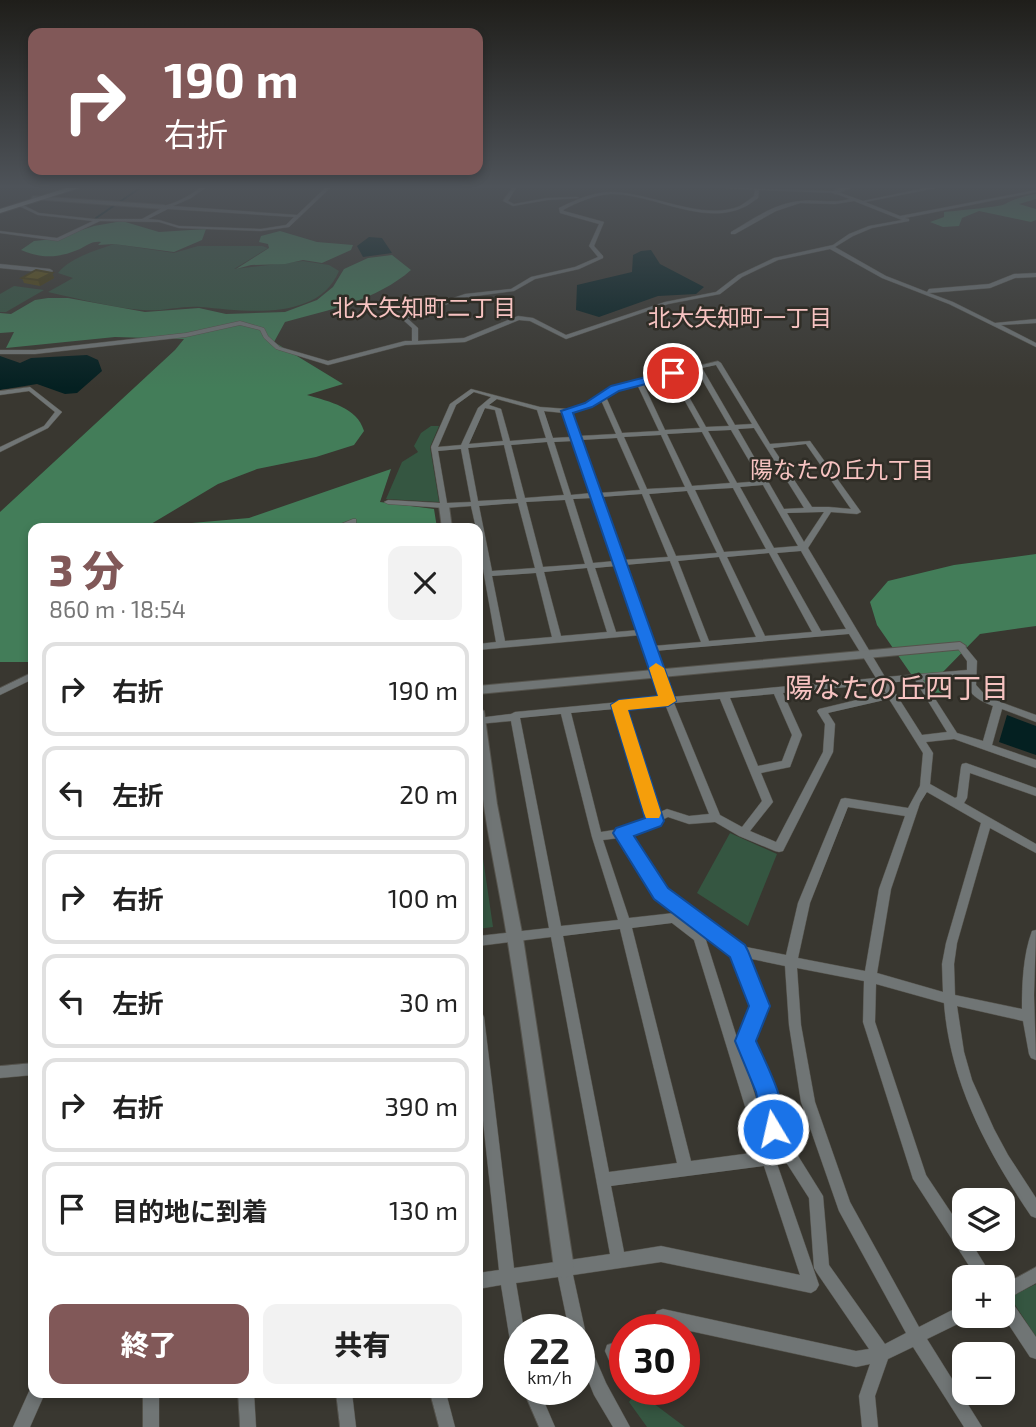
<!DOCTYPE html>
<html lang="ja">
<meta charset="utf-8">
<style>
:root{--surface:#fff;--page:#f2f2f2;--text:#222;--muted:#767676;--line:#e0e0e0;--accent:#815858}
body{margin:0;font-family:"Exo 2","Noto Sans JP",sans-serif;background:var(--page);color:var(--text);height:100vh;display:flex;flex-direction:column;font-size:26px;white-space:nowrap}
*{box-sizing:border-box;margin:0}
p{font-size:23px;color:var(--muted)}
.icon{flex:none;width:38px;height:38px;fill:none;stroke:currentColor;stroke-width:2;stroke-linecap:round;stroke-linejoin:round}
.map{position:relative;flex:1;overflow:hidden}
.panel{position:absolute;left:28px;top:523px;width:455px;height:875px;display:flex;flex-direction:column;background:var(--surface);border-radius:14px;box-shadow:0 4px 10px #0003}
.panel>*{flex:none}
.guide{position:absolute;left:28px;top:28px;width:455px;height:147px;border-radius:14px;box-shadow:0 4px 10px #0003;background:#815858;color:#fff;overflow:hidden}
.buttons{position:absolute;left:952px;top:1188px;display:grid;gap:14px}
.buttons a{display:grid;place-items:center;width:63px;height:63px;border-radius:14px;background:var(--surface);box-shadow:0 4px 10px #0003;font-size:35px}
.speed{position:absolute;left:504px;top:1314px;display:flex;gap:14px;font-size:35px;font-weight:700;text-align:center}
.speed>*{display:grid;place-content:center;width:91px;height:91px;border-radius:50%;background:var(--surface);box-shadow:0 4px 10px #0003;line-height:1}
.speed small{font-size:18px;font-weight:400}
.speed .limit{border:10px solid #d22;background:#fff;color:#111}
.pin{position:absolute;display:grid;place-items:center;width:60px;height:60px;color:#fff;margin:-30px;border:4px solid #fff;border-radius:50%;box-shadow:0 2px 7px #0007}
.me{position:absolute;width:77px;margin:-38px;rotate:351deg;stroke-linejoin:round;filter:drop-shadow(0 0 5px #0008)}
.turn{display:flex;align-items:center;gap:24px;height:147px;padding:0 21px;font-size:32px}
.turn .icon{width:91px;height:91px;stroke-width:2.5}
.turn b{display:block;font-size:49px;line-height:60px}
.round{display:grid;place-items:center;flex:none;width:74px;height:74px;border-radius:14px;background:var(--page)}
.head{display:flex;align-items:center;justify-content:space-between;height:119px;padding:0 21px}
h1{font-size:42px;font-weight:800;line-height:52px;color:var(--accent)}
.action{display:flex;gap:14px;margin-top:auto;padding:14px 21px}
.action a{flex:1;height:80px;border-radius:14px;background:var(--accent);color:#fff;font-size:28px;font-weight:800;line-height:80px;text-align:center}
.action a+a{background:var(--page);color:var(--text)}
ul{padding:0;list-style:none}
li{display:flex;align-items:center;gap:21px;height:94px;margin:0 14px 10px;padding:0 7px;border:4px solid var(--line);border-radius:14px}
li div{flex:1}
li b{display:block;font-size:26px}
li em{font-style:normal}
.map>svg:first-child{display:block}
</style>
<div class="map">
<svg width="1036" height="1427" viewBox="0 0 1036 1427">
<rect width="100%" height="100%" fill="#393730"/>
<path fill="#355641" d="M114,244L174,253L198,246H262L268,248L234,269L303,261L329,265L339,271C318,322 244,311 201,307C182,305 162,312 142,310C110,307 79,299 48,292L73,278L58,273C71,257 95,251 114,244Z
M14,286L44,290L6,312H0V294Z
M431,426H439L430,447L439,502L386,499L402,462L418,452L414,446L421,433Z
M478,824L493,927L478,929Z
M730,833L777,854L748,926L697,893Z
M1036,1284V1337L1010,1297Z
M637,1391L685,1427H647L629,1402Z"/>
<path fill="#437d59" d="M1036,194V199L1019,204L1036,209V220L1031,222L979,211L962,218L959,226L943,227L930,222L944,217V212C952,211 1001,207 1005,204C1015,199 1023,196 1036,194Z
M122,221L159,232L206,229L202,240L174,252L114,244L98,245L101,242C92,241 88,245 80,249C59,258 42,259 21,250L34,241L54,239L94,226Z
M280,231L317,242L353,245L351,250L322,263L303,260L285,264L251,265L236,269L269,248L268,244L259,242L261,236Z
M392,255L411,270C377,300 329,310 285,322L274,342L343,384L307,395C330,402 357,407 364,431L354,445L316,457L257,469L218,484L146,527L249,518L391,469L380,502L434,509L437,528H33V662H0V512L175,350L184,339L115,337L6,348L14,332L0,333V313L11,314L35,300L48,298H68L145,312L199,308L226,314L285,312L317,300L333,287L344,269L368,258Z
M1036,554V626L980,634L941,674L944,699L929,700L877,625L870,602L888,581L954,565Z"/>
<path fill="#042021" d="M369,237L382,238L392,253L363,257L357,246Z
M651,250L660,264L704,287L696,294L658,296L599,317L576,310L577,285L632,272L633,255L641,251Z
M87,355L98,360L102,371L77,393L65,394L37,384L0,390V356L20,363L31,358Z
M1007,715L1036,726V755L999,742Z"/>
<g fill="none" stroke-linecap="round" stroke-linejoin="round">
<path stroke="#042021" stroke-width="2" d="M96,218L140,188"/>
<g stroke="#55534c" stroke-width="1">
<path id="minor" d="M200,188H205L191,198L173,206L297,215L325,188H330L289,227L261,231L179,228L159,222L100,221L58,241L0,233V231L57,238L93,221L38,215L19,206L21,204L39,213L94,219H142L162,208V206C175,204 189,196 200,188ZM168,209L294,217L286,225L261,229L179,226L159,220L148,219Z
M512,188H516L508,201L514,204L547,198L577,197L579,198L547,200L513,206L503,201Z
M727,188L835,191L863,201L925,188H936L865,202L900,216L1036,190V192L905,218L909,219V221L872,228L853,236L835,247L886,276L927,292L929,289L989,284L1014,274L1036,273V277L1015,278L990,288L929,293L953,302L995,323L1036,319V323L1001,325L1036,343V347L949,304L882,278L830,249L778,260L742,277L720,294L668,304L566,339L530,321L519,320L465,342L405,345L328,365L276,349L264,338L260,330L240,325L186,337L35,354H0V350H35L186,333L240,321L264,328L268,336L280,347L328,361L405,341H412V328L401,318V316L465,294L511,289L531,277L575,267L598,257L589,246L599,224L560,213L559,208C575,200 593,192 611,192C650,192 703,222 740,206C745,203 750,199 754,196L755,190ZM759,190L834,193L850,199C834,204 817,199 801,201C775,203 753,219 731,232V234H735L776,211L800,203L835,204L854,201L902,220L869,226L849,234L833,245L774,258L738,275L716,292L665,302L566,335L533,318L518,316L464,338L418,341V328L407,318L468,297L514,291L535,279L579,269L603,258V256L594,246L604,222L564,211L563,210C578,202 594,195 610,194C652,193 703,227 744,207C749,205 753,201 758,198Z
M0,264L50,269L53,271L50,273L0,268Z
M718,361L721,363L770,444L810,441L861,512L857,514L831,512L808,548L885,677L967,670V661L956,646L960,643L963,644L977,661L976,685L987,697L1036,715V722L1002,709L992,745L1036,760V768L954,739L926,742L933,753L930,784L955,798L957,797L961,767L962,764L966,763L1036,788V796L970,773L967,798L964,803L1036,844V853L990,828L957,943L954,964L955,995L1022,1009C1022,984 1023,955 1032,931L1036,930L1034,995L1036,1060L1031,1058L1029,1054L1023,1021L957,1006L964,1052L972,1080L994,1129L1008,1155L1036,1198V1218L1031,1216C987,1151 950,1082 944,1003L876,984L875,1022L926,1175L964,1232V1239H969L993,1278H977L913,1179L863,1022L864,981L797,968L801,1025L815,1102L850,1202L919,1327L964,1304V1316H970V1318L927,1339L982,1427H964L913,1347L888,1359L875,1396L878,1427H862L859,1396L870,1364L856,1367L667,1326L664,1330H647L657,1311L663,1309L856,1351L869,1349L817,1273L814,1268L809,1198L768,1134L760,1092L739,1041L754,1006L733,954L657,896L619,838L603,840L629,918L674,913L703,933L705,937L775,1158L819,1285L816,1290L811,1293L661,1262L573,1275L585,1330L584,1332L606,1383L630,1427H613L594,1395L579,1358V1330H569L558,1277L516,1283L524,1330H520V1361L514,1359L512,1353L501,1285L478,1289V1273L499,1270L478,1074V1011L482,1013L484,1017L514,1268L610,1254L551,937L478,946V936L549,928L511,721L479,724L478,718L511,714L515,712L662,698L641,635L478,650V644L496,642L478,541V528H476L471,506L444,508L388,504L384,502L388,500L440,503L431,447L450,404L471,389L540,407L567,409L586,404L613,387ZM716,365L752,424L735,425L702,368ZM696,369L729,426L706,427L676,374ZM671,376L700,428L665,430L643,383ZM637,384L659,431L622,433L606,397L617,389ZM474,392L491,397L478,408L461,445L438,447L456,405ZM497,399L537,410L546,438L510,441L501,409L489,405ZM601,400L616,434L579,436L571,412L590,406ZM485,408L495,410L503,441L469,444ZM544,411L564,413L572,437L553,438ZM754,428L804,508L784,509L738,429ZM731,430L761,481L737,483L708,431ZM702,432L730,483L692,486L667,434ZM661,435L685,487L647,489L624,437ZM617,438L640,490L599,493L581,440ZM574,441L592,493L571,495L554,442ZM547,442L564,495L525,498L511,445ZM806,444L851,509L829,507H812L773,448ZM504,445L517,499L478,501L468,448ZM461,449L471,502L447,503L438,451ZM763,485L798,546L774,548L740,487ZM733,488L766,549L724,552L695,490ZM687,491L717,553L676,556L649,494ZM642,494L668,557L623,560L601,497ZM593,498L615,561L593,563L573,499ZM565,500L585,564L543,567L526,502ZM518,503L535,568L492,571L479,506ZM824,512L804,542L787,513ZM801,551L846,629L821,631L777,553ZM769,553L812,632L765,636L727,557ZM719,557L756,637L709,641L678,561ZM670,561L701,642L653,646L625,565ZM617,566L639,630L616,632L595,568ZM587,568L607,632L561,636L544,572ZM536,573L552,637L505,641L492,576ZM849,634L876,678L671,697L655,651ZM966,676C966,694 978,700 993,706L983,741L957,733L923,680ZM915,680L947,732L922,735L889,683ZM880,684L886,693L819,709L817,711L825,724L823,752L776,842L750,831L773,802L761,773L790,767L802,735L783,693ZM774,694L792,735L782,761L758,766L730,698ZM720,699L762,801L742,827L720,815L674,703ZM889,699L923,753L920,786L908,808L845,798L841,799L798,903L786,955L741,946L665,890L629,835L652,824H659L660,821L668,817L689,824L715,822L739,836L775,851L779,852L783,851L833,752L835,724L828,713ZM665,704L709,814L689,816L667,809L658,813L625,708ZM615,709L648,817L620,829L601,832L571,713ZM561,714L592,837L618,920L561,926L520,718ZM927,792L981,823L946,943L942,964L943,992L877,973L891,889L920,803ZM848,807L905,816L879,889L865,971L798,958L810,903ZM672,923L694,940L759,1152L691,1161L632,928ZM620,929L677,1163L609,1172L563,936ZM747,958L785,966L789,1025L801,1102L839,1211L906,1333L885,1344L829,1265L823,1196L780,1127L774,1092L751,1041L766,1006ZM764,1166L800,1275L661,1246L624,1252L611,1186Z
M30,387L62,412L48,428L0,452V447L44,426L55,412L29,391L0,395V391Z
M353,519H356V523L341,528H331Z
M33,672V679L0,695V688Z
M33,1063V1075L0,1078V1066Z
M1036,1267V1283L1009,1298L1036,1337V1359L1030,1357L1003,1316V1285Z
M613,1343C626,1348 625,1362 625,1374L612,1367L605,1351L607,1345Z
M33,1386V1393H45L30,1427H13L31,1387Z
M523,1390H539L555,1427H539Z
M143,1393H159V1427H143Z
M238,1393H254L256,1427H240Z
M336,1393H352L356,1427H340Z
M430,1393H446L455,1427H439Z"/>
</g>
<g stroke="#55534c" stroke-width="2">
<path id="tertiary" d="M840,188H850L835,194L832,192Z
M33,196L164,205L167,207L164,209L31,199Z
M444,503L449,506L452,528H442L439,506Z
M960,642L966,646L964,649L478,694V686Z
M478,707L484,711L497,804L523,938L574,1268L571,1275L564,1278L557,1275L554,1268C539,1158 525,1047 507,937C495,861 474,785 478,707Z"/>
</g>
<g stroke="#55534c" stroke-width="2">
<path id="primary" d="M67,188H79L0,213V209Z"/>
</g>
<use href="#minor" fill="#707575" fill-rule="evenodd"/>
<use href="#tertiary" fill="#707575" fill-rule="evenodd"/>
<use href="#primary" fill="#a7b1b2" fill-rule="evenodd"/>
</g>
<path fill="#54470f" d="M52,273L54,278L40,286L24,283L22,278Z"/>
<path fill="#453a0c" d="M52,273L54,278L40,286L38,280Z"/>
<path fill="#625311" stroke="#453a0c" stroke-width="2" d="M36,270L52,273L38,280L22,278Z"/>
<linearGradient id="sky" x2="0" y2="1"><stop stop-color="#1f1e1a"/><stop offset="0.48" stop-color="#4e5359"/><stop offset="1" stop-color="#4e5359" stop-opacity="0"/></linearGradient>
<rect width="1036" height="388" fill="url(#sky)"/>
<path fill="#1a73e8" stroke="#114b97" stroke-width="2" d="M673,370L678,373L677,376L619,391L592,407L573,413L676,701L668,706L628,710L664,821L661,826L634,836L668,888L745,945L748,951L770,1006L756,1041C767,1066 792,1111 781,1137L773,1140L765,1137L756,1092L735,1041L749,1006L730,957L654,899L613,833L616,828L645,818L611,705L619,700L658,696L561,411L585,403L611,386Z"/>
<path fill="#f59e0b" d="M656,663L664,668L676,701L668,706L628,710L661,813L659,818H646L644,813L611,705L619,700L658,696L649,668Z"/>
<g text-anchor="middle" stroke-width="5" stroke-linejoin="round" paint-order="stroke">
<g font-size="23" fill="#f7c3c1" stroke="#2f2d26">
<text x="424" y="316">北大矢知町二丁目</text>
<text x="740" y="326">北大矢知町一丁目</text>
<text x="842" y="478">陽なたの丘九丁目</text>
</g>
<g font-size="28" fill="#f7c3c1" stroke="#2f2d26">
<text x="897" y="698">陽なたの丘四丁目</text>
</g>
</g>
</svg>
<div class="buttons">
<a><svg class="icon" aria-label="layers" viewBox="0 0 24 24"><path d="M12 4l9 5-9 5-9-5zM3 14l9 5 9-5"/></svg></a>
<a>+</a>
<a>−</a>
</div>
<div class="speed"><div>22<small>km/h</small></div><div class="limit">30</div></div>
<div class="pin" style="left:673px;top:373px;background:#d93025"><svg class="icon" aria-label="arrive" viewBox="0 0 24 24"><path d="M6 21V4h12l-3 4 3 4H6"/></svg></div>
<svg class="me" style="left:773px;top:1129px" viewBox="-20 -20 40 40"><circle r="17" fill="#1a73e8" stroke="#fff" stroke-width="3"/><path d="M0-11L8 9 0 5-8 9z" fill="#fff"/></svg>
<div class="guide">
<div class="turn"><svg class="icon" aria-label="right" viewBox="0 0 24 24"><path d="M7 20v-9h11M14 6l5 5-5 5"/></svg><div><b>190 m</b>右折</div></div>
</div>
<section class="panel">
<div class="head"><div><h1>3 分</h1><p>860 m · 18:54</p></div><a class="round"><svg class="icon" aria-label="close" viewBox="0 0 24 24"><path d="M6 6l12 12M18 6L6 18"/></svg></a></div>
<ul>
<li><svg class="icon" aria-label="right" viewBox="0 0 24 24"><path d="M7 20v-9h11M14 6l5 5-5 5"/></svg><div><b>右折</b></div><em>190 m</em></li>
<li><svg class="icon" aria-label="left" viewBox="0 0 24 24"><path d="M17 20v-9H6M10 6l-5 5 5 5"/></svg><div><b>左折</b></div><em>20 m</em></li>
<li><svg class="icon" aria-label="right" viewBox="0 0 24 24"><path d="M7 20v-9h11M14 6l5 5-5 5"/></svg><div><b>右折</b></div><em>100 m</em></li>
<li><svg class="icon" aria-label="left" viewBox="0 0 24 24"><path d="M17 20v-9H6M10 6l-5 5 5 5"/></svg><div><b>左折</b></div><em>30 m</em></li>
<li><svg class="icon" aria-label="right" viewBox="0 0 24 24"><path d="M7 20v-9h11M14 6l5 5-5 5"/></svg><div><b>右折</b></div><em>390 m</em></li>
<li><svg class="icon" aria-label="arrive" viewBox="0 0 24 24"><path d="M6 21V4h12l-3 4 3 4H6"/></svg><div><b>目的地に到着</b></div><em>130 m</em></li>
</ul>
<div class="action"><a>終了</a><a>共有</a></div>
</section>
</div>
